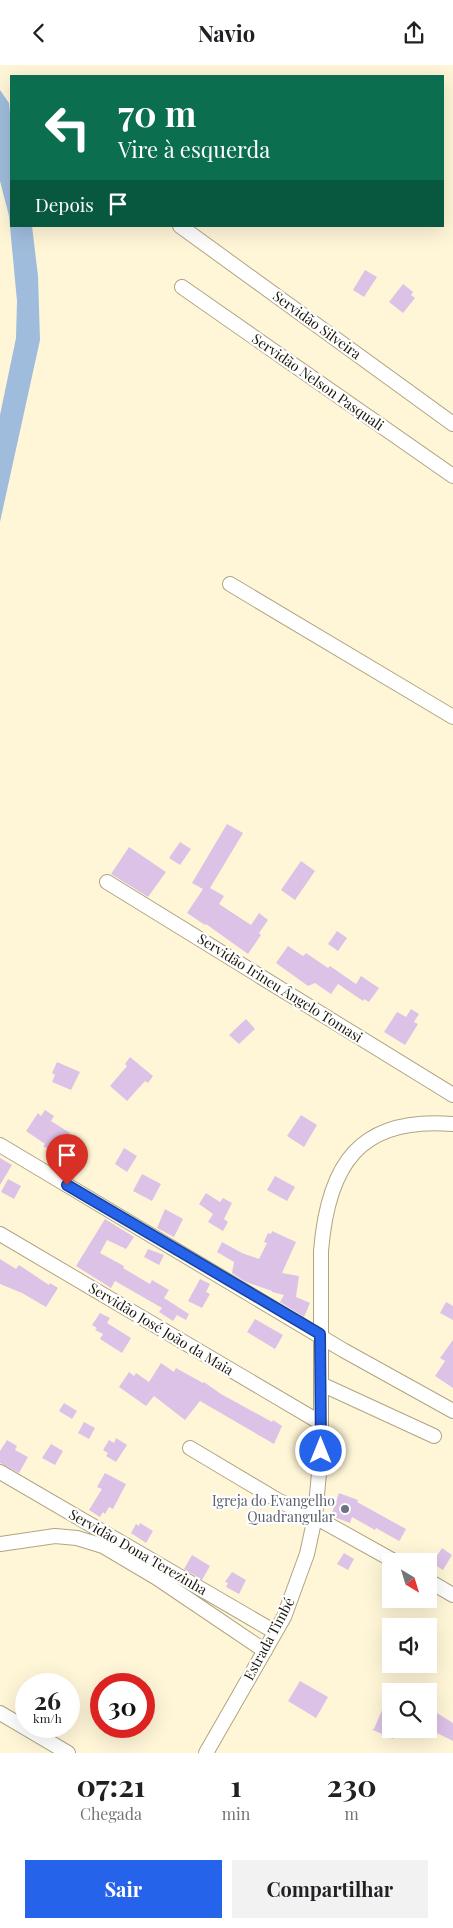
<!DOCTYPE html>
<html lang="pt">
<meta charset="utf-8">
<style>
:root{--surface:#fff;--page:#f2f2f2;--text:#202124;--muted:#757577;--accent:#2563eb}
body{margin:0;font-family:"Playfair Display",serif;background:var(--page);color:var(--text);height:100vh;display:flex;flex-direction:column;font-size:19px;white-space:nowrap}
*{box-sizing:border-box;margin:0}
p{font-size:16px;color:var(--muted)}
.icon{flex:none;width:28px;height:28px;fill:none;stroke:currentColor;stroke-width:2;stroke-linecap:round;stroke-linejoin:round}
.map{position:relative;height:1688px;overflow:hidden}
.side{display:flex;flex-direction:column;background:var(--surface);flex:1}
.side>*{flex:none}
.guide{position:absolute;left:10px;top:10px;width:434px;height:152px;border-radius:0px;box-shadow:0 5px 20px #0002;background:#0b6e4f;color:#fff;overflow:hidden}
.needle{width:32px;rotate:142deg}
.buttons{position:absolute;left:382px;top:1488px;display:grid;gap:10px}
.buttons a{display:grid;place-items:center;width:55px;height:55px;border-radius:0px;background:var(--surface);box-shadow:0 5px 20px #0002;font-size:25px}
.speed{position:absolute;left:15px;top:1608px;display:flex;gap:10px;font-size:25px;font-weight:700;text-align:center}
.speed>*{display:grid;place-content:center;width:65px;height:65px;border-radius:50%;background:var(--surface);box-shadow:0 5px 20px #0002;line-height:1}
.speed small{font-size:12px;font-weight:400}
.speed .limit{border:8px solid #d22;background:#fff;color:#111}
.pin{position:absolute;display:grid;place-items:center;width:42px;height:42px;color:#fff;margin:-51px -21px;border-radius:50% 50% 50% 0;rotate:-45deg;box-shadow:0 0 5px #0007}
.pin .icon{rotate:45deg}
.me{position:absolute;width:55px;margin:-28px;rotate:0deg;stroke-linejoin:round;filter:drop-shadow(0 0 4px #0008)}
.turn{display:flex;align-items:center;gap:18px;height:105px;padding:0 25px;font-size:22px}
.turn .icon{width:65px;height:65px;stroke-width:2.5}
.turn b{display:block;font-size:35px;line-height:42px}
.then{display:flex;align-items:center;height:48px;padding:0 25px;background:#0003;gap:10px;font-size:19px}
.eta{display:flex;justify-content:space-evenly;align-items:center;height:85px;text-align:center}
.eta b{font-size:30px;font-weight:700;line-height:35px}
.cta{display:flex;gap:10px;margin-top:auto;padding:10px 25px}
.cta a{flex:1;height:58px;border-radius:0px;background:var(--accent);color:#fff;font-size:20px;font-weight:700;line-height:58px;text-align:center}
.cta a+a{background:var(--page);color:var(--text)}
header{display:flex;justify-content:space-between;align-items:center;height:65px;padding:0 25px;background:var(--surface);font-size:22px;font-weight:700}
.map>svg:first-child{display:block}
</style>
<header><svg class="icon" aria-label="back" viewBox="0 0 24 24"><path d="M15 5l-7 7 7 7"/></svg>Navio<svg class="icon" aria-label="share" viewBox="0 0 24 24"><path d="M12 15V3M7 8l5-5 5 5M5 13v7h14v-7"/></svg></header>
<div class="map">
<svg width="453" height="1688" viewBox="0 0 453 1688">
<rect width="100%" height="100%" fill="#fff6d8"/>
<path fill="#9fbcdc" d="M0,25L9,38L11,60V161H32L38,211L40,275L0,457V350L16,273L17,236L9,151L0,116Z"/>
<path fill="#dcc2e6" d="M365,205L377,212L364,232L353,225Z
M403,219L413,227L411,230L415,233L403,248L389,237Z
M227,759L243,768L210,823L224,831L219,839L251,860L259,848L268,855L259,868L261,870L248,889L206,859L205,860L187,848L203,824L192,818Z
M180,777L191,784L180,800L169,793Z
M129,782L166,807L148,832L111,809Z
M301,796L315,806L295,835L281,825Z
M337,866L347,873L338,886L328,879Z
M288,881L303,891L306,888L328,903L330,901L356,919L361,911L379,923L369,937L364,934L363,936L338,919L331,929L315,918L308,921L276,898Z
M411,944L419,949L414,957L418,959L405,980L384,967L397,947L406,952Z
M246,954L255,964L239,979L229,970Z
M130,992L153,1011L148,1018L145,1016L127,1036L110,1021L127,1001L125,999Z
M57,997L80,1007L71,1025L52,1017L55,1010L52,1008Z
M45,1045L54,1051L51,1056L70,1068L65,1076L70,1079L62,1092L43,1081L45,1079L26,1066L38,1048L41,1051Z
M301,1050L317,1060L304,1082L287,1071Z
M124,1083L137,1091L127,1107L115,1099Z
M0,1093L12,1100L0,1120Z
M142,1109L161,1119L152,1136L133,1126Z
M275,1111L295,1122L287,1136L267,1125Z
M8,1114L21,1121L14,1134L1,1127Z
M206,1128L220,1137L223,1133L232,1138L224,1154L228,1157L223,1166L208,1157L213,1149L199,1139Z
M165,1144L183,1154L174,1172L157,1163Z
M105,1154L134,1172L126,1184L107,1175L100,1188L124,1201L123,1203L150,1219L152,1215L169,1225L164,1233L189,1249L186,1255L177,1250L173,1256L159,1247L162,1243L115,1216L111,1223L76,1201Z
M272,1166L296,1177L282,1208L299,1211L296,1232L310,1238L304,1252L280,1237L284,1230L272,1227V1226L246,1217L232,1208L234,1197L217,1187L222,1177L242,1188L259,1194L267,1178L264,1177L268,1168L271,1169Z
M148,1184L164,1190L159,1200L144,1192Z
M0,1194L16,1204L19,1200L49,1220L50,1218L58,1223L46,1242L22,1228L0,1219Z
M200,1214L210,1219L206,1227L210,1229L202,1243L188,1236Z
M446,1237L453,1241V1255L440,1248Z
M100,1248L110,1253L107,1258L131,1273L122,1288L100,1274L103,1269L95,1265L97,1263L92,1260Z
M255,1254L283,1270L275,1284L247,1267Z
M453,1275V1323L435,1311L445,1296L440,1293Z
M161,1298L174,1307L176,1303L203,1318L204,1317L221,1329L272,1357L273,1355L282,1361L274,1379L200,1336L185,1355L154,1331L146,1341L119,1322L129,1307L134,1311L136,1308L149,1317Z
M64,1338L77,1346L72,1354L59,1346Z
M84,1357L95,1363L89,1374L78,1368Z
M116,1373L127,1380L116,1397L106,1391L108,1388L103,1385L109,1375L114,1378Z
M7,1375L17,1381L15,1385L28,1392L19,1408L0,1398V1386Z
M51,1379L63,1386L55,1400L42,1393Z
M105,1408L126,1419L113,1444L109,1442L105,1449L103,1447L100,1452L89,1445L102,1424L97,1422Z
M339,1428L358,1435L357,1437L406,1464L400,1475L399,1476L376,1463L375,1465L352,1452L350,1458L331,1451Z
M140,1458L153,1466L146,1478L131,1468L136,1459L139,1461Z
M442,1483L452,1490L443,1505L432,1498Z
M344,1488L354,1494L348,1505L337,1499Z
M192,1490L210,1501L202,1515L184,1504Z
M232,1507L246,1515L239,1529L226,1522L228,1518L225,1517Z
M300,1616L328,1632L316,1653L288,1636Z
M385,1638L391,1642V1664H398L393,1674L371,1664H374Z
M429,1643L453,1658V1676L429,1664Z"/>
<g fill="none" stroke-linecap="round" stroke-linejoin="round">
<g stroke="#b0a582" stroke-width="16">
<path id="minor" d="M180,161L453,359
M182,222L453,411
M230,519L453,652
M107,817L453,1030
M0,1080L343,1285L453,1346
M0,1169L321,1358
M321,1319L434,1371
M190,1383L279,1436L315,1452L394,1496
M0,1407L275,1567
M0,1479L55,1471L77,1473L103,1481L157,1513L265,1586
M429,1516L453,1530
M0,1648L68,1688
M206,1688L284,1552L307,1489L315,1452L321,1386V1186C328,1100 359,1051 453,1059"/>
</g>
<use href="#minor" stroke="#fff" stroke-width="14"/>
</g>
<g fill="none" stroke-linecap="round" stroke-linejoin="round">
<g stroke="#184099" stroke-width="12">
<path id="route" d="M67,1120L320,1269L321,1386"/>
</g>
<use href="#route" stroke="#2563eb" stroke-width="9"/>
</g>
<circle fill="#6b7280" stroke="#fff" stroke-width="2" cx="345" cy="1444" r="5"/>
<g text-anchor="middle" stroke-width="4.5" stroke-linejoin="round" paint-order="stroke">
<g font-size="14" fill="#1a1609" stroke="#fff">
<text transform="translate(317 260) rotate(36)" y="5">Servidão Silveira</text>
<text transform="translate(318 317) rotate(35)" y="5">Servidão Nelson Pasquali</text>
<text transform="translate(280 923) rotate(32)" y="5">Servidão Irineu Ângelo Tomasi</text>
<text transform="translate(161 1264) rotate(31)" y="5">Servidão José João da Maia</text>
<text transform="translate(138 1487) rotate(30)" y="5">Servidão Dona Terezinha</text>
<text transform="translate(269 1574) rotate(-62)" y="5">Estrada Timbé</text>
</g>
<g font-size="14" fill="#5b616d" stroke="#fff" text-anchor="end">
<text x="335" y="1441">Igreja do Evangelho<tspan x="335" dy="16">Quadrangular</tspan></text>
</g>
</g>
</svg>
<div class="buttons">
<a><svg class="needle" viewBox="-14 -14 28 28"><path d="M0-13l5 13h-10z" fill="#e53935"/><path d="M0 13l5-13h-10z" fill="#757577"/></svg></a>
<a><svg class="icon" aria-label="sound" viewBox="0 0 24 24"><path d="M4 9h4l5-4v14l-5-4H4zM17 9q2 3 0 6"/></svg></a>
<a><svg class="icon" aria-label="search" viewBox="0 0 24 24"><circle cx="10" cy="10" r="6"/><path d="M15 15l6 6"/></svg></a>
</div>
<div class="speed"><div>26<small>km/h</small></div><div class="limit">30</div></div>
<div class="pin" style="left:67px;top:1120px;background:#d93025"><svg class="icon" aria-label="arrive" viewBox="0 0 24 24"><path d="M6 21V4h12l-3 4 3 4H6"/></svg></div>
<svg class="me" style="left:321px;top:1386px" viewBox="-20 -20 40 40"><circle r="17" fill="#2563eb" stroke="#fff" stroke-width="3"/><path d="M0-11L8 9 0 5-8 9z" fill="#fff"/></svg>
<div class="guide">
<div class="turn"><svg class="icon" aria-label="left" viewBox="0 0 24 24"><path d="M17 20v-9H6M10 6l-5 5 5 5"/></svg><div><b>70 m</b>Vire à esquerda</div></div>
<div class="then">Depois<svg class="icon" aria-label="arrive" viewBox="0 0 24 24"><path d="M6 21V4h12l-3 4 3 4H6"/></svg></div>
</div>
</div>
<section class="side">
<div class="eta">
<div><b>07:21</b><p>Chegada</p></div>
<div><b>1</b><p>min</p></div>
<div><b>230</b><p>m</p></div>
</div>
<div class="cta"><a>Sair</a><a>Compartilhar</a></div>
</section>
